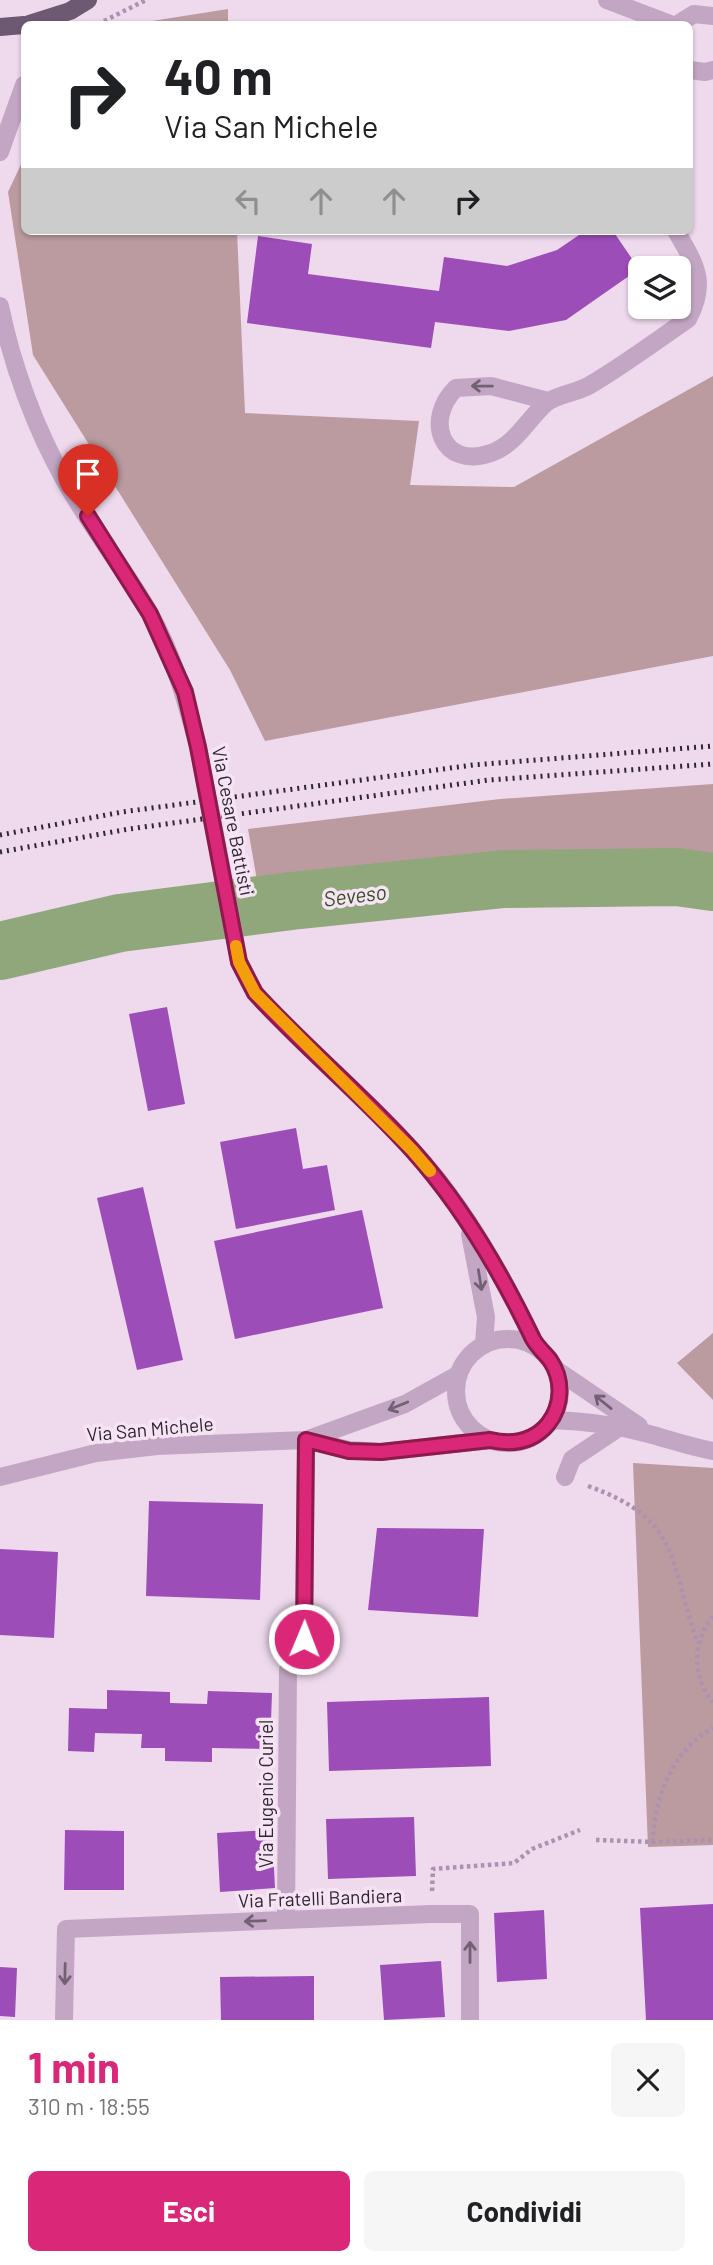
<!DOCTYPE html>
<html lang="it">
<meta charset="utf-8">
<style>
:root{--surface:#fff;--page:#f6f6f6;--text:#202124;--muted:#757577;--accent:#db2777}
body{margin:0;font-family:Barlow,sans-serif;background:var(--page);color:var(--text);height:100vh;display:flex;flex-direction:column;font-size:26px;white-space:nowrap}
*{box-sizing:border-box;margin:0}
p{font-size:23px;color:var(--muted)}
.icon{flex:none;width:38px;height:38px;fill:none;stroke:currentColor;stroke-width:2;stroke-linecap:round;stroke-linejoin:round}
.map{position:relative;height:2020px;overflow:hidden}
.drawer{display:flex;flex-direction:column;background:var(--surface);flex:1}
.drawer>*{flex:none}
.banner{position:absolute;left:21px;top:21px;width:672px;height:214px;border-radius:10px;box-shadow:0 2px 5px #0004;background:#fff;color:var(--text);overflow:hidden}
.controls{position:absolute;left:628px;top:256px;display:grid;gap:14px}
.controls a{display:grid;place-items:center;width:63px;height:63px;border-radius:10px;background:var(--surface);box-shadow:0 2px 5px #0004;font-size:35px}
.pin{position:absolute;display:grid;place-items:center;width:60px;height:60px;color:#fff;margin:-72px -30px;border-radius:50% 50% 50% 0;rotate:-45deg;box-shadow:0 0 7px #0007}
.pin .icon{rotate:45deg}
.me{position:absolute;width:77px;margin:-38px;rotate:1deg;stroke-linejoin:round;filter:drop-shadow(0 0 5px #0008)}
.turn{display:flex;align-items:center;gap:24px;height:147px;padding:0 28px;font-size:32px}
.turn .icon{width:91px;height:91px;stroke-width:2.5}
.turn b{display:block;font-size:49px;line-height:60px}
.lanes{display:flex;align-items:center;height:66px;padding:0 28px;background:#0003;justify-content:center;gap:35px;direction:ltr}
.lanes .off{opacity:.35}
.round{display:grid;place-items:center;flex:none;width:74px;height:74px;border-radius:10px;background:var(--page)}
.head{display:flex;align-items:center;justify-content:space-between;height:119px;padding:0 28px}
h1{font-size:42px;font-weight:700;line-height:52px;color:var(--accent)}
.button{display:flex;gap:14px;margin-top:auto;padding:14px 28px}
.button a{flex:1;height:80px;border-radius:10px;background:var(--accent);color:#fff;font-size:28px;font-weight:700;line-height:80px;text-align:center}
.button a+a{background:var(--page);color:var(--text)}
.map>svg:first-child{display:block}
</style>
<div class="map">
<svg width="713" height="2020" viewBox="0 0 713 2020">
<rect width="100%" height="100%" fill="#eed9ed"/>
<path fill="#bb9ba0" d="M228,9V24H133Z
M24,158V231H237L245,413L419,421L410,485L514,487L713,376V656L265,741L230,670L33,355L8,192Z
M713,784V868L680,863L457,871L258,886L248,829L500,799Z
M713,1333V1400L677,1363Z
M633,1463L713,1468V1845L648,1847Z"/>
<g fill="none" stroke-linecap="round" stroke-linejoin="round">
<path stroke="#8fa77b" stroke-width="58" d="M0,951L120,923L291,901L504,879L677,877L713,882"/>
</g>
<path fill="#9d4db8" d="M585,231H613L639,269L566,320L509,331L435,322L431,348L247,323L258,236L312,244L308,274L439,291L444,257L507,266L557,250Z
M167,1007L185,1104L148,1111L129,1014Z
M296,1128L303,1169L327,1165L335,1210L236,1229L220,1142Z
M143,1187L183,1360L137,1370L97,1198Z
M362,1210L383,1308L235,1339L214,1241Z
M149,1501L263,1504L260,1600L146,1596Z
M377,1528L484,1529L478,1617L368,1610Z
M0,1549L58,1552L54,1638L0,1635Z
M107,1690L170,1692V1703L207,1704L208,1691L272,1693L270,1749L212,1748V1762L165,1761V1748H141L142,1734L95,1733L94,1752L68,1751L69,1708L107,1709Z
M489,1697L491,1766L329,1771L327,1702Z
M414,1817L416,1876L328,1879L326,1819Z
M65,1830L124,1831V1890H64Z
M272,1830L275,1888L220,1892L217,1833Z
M713,1904V2020H646L640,1908Z
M544,1910L547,1979L497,1982L494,1913Z
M441,1961L445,2017L384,2020L380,1965Z
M0,1967L17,1968L15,2017L0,2016Z
M314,1976V2020H221L220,1977Z"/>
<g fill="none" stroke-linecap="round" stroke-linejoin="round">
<path stroke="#ae91b0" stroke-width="4.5" stroke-dasharray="3.5 3.5" stroke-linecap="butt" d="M104,21L146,0
M588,1486C683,1520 668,1561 698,1643
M713,1616C693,1642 691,1676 713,1702
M596,1840L653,1842L713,1840
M653,1842C653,1801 673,1748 713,1728
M432,1891L433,1869L514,1863L532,1849L580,1830"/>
<path stroke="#c3a6c4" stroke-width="18" d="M607,0L670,24
M678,24L694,14L713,16
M690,70L705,72L713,70
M0,152L24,85
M0,306C12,365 35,428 65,481C90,526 123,567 149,612C173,654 186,700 198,747
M548,401L491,386L456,388C424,419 441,470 491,453C515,445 528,419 546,403C557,394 577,393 590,385C624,365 656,341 688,319C708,282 695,264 676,231
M236,945L239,962L255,993C305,1048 363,1096 413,1151C466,1208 504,1278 537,1348
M470,1234L486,1317L484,1344
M456 1391a52 52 0 1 1 104 0a52 52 0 1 1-104 0Z
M555,1369L639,1426
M551,1420C585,1421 617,1425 649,1434C671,1440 691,1447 713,1451
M306,1440L405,1404L459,1374
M0,1477L96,1453L157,1446L306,1440L349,1450L381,1452L490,1440
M565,1477L572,1459L620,1427
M304,1639L306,1440
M286,1920L288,1669
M64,2020L66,1929L431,1914H470V2020"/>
<path stroke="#6e5972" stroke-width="18" d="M29,24L70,11L88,0
M0,27L24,25"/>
<path stroke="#2f2631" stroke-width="5" stroke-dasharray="2 5" stroke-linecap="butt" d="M0,835L122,812L473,765L713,746
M0,852L129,829L489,780L713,764"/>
<path stroke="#c3a6c4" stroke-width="18" d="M198,747L236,945"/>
</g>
<defs><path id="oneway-shaft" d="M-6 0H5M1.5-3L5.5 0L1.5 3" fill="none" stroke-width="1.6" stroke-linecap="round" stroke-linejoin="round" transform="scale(1.75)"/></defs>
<g stroke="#726073">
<use href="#oneway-shaft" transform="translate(482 386) rotate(-179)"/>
<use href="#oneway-shaft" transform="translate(480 1280) rotate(81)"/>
<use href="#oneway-shaft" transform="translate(603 1402) rotate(-141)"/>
<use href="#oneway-shaft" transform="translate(398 1406) rotate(158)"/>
<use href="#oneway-shaft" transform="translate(255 1921) rotate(178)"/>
<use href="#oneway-shaft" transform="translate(470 1952) rotate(-90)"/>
<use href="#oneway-shaft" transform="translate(65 1974) rotate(91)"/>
</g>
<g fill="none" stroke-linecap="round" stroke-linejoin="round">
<g stroke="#8e194d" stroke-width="18">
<path id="route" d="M88,516L150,614L185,692L198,747L239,962L255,993C305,1048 364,1096 413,1151C463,1207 501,1272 533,1339C538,1348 544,1352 550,1360C563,1379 563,1405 548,1424C533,1442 512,1445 490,1440L381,1452L349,1451L306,1440L304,1639"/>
</g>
<use href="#route" stroke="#db2777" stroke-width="12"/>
<path stroke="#f59e0b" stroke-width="12" d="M236,946L239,962L255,993L412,1150L430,1171"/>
</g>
<g text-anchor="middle" stroke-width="7" stroke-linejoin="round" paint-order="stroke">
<g font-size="19" fill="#2f2631" stroke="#f6e4f5">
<text transform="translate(233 821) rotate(79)" y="7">Via Cesare Battisti</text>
<text transform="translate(150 1429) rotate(-5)" y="7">Via San Michele</text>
<text transform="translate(266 1794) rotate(-90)" y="7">Via Eugenio Curiel</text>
<text transform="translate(320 1898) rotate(-2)" y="7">Via Fratelli Bandiera</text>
</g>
<g font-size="21" font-style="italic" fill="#344e21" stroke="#f6e4f5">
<text transform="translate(355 896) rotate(-7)" y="7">Seveso</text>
</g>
</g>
</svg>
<div class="controls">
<a><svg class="icon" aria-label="layers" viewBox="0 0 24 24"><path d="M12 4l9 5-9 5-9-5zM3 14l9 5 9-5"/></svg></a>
</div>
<div class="pin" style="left:88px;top:516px;background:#d93025"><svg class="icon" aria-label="arrive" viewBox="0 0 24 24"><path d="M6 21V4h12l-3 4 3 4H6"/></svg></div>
<svg class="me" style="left:304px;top:1639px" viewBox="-20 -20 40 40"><circle r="17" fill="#db2777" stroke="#fff" stroke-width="3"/><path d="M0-11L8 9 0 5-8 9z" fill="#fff"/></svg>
<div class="banner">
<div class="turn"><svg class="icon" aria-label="right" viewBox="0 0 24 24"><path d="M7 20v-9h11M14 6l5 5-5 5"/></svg><div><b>40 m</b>Via San Michele</div></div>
<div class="lanes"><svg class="icon off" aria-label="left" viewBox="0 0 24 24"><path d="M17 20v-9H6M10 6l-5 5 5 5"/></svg><svg class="icon off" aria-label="ahead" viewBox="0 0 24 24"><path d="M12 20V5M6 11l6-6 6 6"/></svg><svg class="icon off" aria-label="ahead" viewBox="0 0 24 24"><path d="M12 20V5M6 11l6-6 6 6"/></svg><svg class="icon" aria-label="right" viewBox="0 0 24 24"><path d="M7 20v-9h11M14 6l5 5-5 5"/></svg></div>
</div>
</div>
<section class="drawer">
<div class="head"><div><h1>1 min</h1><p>310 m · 18:55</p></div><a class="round"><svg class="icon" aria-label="close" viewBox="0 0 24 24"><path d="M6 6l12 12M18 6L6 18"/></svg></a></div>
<div class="button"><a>Esci</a><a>Condividi</a></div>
</section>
